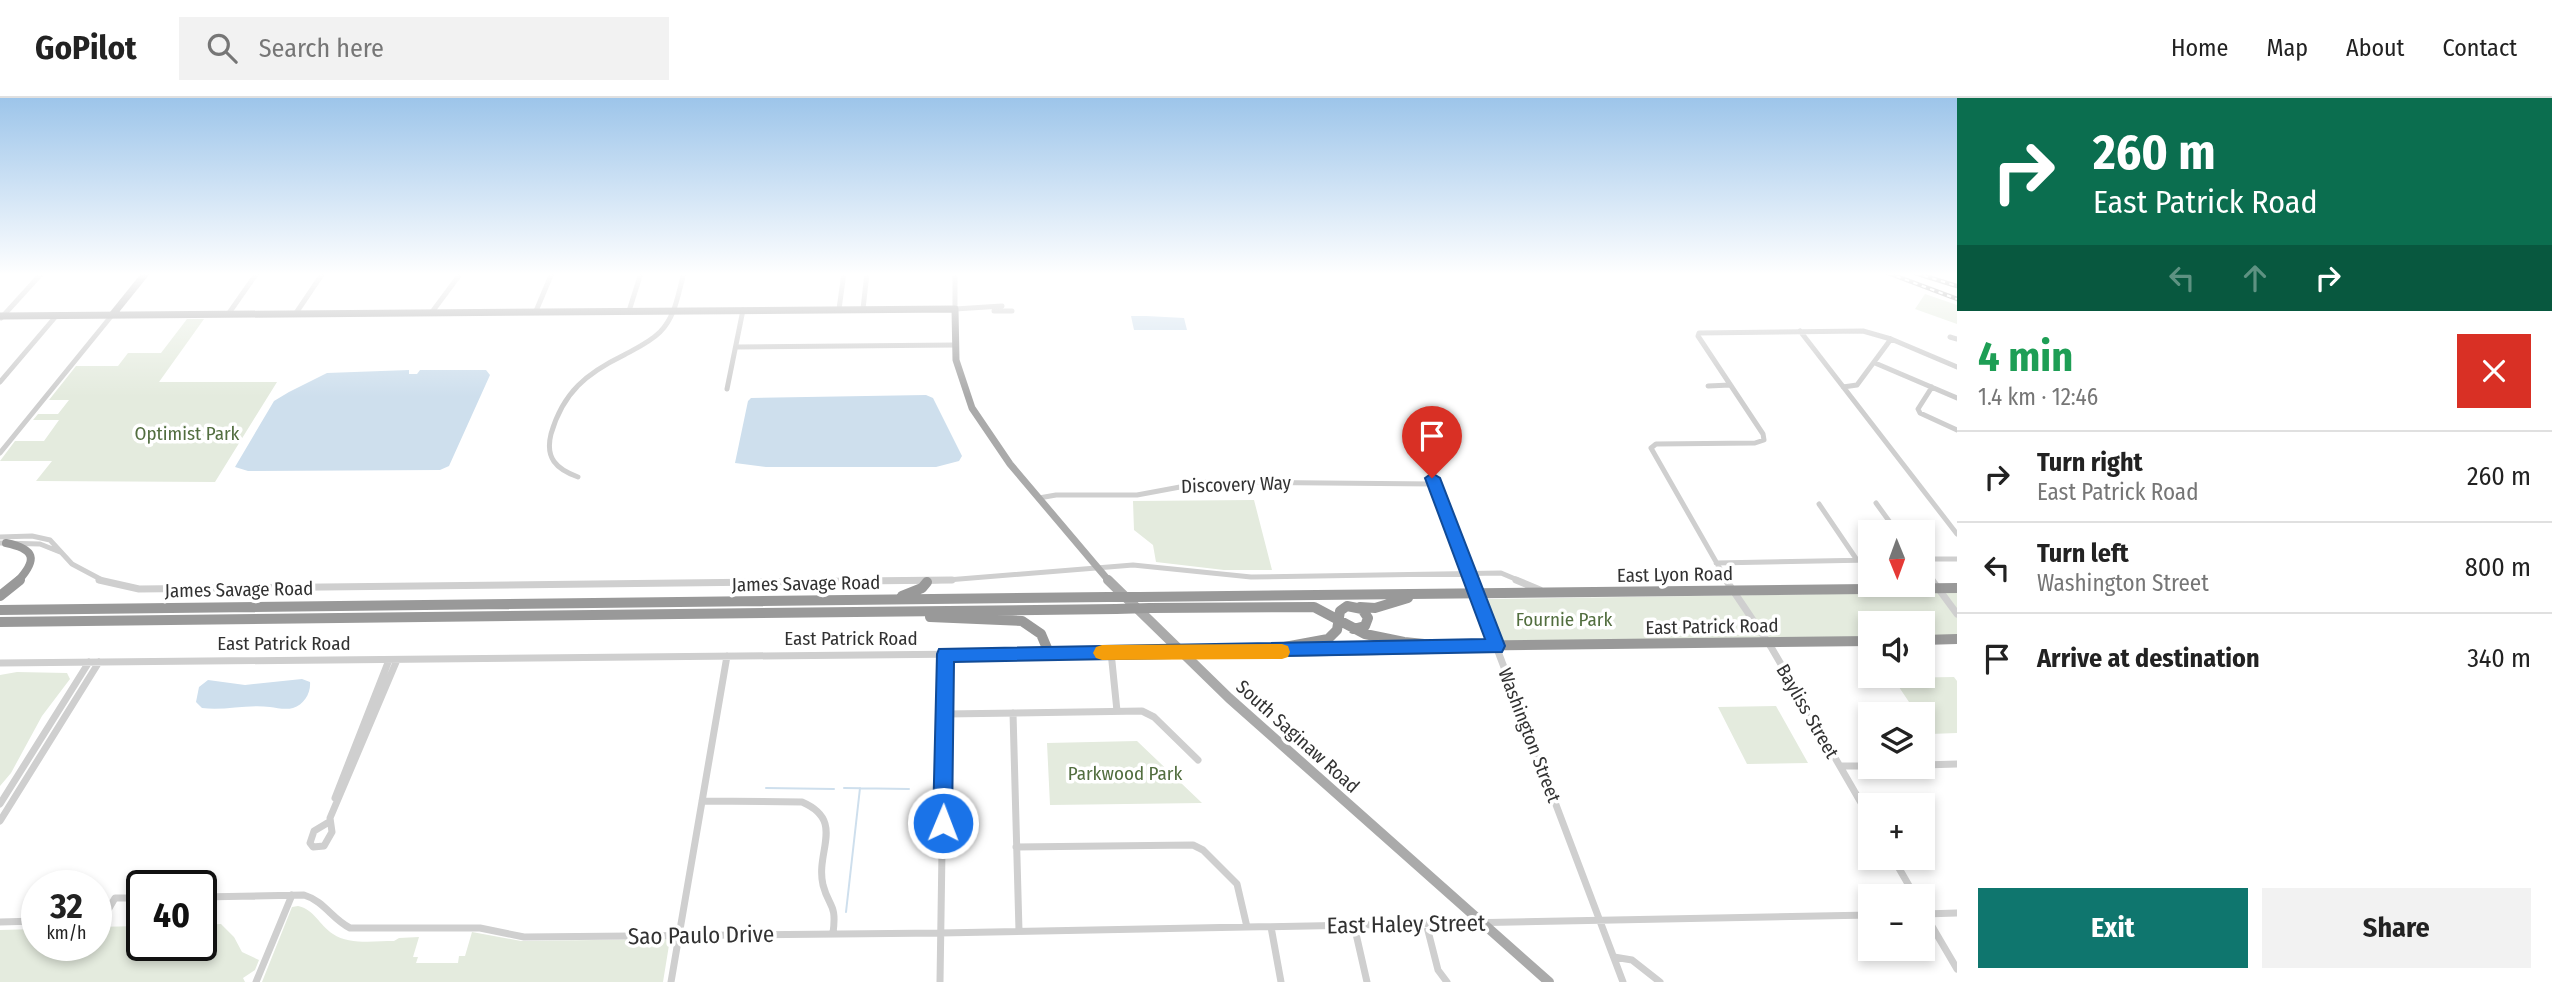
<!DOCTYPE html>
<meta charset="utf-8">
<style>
body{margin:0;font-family:"Fira Sans Condensed",sans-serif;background:#f2f2f2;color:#222;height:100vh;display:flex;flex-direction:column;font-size:26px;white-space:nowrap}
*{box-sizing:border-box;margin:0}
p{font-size:23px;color:#767676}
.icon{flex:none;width:38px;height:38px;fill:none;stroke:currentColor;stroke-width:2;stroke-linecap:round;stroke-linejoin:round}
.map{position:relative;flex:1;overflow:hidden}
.drawer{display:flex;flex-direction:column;background:#fff;width:595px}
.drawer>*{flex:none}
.top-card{background:#0b6e4f;color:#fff;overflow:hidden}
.needle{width:46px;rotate:179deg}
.fabs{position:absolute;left:1858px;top:422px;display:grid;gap:14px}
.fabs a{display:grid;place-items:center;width:77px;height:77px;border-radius:0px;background:#fff;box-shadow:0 4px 10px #0003;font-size:35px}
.speed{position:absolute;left:21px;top:772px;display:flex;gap:14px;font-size:35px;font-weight:700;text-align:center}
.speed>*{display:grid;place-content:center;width:91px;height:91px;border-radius:50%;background:#fff;box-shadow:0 4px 10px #0003;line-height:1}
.speed small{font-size:18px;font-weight:400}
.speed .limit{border:4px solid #111;border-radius:10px;background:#fff;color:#111}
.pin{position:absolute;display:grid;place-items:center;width:60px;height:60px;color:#fff;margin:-72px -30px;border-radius:50% 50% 50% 0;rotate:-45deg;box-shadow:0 0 7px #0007}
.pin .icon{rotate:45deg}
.me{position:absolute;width:77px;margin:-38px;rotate:1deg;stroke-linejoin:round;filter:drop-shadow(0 0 5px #0008)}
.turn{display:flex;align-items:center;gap:24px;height:147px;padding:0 21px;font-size:32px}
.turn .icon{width:91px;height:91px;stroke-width:2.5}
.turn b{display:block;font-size:49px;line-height:60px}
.lanes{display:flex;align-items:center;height:66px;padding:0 21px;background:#0003;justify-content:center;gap:35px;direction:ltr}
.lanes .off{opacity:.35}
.round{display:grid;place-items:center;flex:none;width:74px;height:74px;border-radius:0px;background:#f2f2f2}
.headline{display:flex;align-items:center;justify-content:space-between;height:119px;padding:0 21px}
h1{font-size:42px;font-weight:700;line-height:52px;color:#1e9e55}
.button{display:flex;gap:14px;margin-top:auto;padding:14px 21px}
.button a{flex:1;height:80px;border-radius:0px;background:#0f766e;color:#fff;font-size:28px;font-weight:700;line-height:80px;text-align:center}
.button a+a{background:#f2f2f2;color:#222}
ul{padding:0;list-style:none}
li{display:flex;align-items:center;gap:21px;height:91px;padding:0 21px;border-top:2px solid #e0e0e0}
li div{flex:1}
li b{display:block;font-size:26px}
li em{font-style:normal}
header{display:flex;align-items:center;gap:42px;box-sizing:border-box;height:98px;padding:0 35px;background:#fff;border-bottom:2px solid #e0e0e0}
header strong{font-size:33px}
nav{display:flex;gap:38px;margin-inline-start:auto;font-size:24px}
.search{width:490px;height:63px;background:#f2f2f2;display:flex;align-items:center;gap:18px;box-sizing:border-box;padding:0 24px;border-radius:0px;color:#767676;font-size:26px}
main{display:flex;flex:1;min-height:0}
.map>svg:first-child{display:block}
.green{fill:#e4ebde}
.water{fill:#cedfed}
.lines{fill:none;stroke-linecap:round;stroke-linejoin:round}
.stream{stroke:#cedfed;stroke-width:2}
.minor-far1{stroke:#cfcfcf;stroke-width:5}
.minor{stroke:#cfcfcf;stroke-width:7}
.major-far1{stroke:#aaa;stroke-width:7}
.major{stroke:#aaa;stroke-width:10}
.highway-far1{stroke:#999;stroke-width:8}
.highway{stroke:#999;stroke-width:10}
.rail-casing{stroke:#878787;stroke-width:4.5}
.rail{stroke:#fff;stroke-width:2;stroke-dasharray:4.5;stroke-linecap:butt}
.highway-bridge{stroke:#999;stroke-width:10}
.route{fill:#1a73e8;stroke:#114b97;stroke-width:2}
.slow{fill:#f59e0b}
.labels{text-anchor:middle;stroke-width:7;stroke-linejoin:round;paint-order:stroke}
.park-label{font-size:19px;fill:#526e3f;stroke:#fff}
.street-label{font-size:19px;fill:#323232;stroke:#fff}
.near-street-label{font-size:23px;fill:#323232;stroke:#fff}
</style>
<header>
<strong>GoPilot</strong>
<div class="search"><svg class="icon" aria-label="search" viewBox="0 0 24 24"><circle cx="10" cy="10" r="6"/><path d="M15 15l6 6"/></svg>Search here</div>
<nav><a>Home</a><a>Map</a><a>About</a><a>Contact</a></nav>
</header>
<main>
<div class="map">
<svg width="1957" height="884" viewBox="0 0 1957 884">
<rect width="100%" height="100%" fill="#fff"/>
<path class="green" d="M1925 196 1957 207V226L1915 211Z
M187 221H204L159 284H277L215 384 36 383 52 363H0L15 343H44L59 322H33L38 316H58L69 302H49L76 268H118L128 255H161Z
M1254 402 1272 472H1224L1156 464 1153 447 1134 432 1133 403Z
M1957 494V537L1923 538V525H1871V539L1501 543 1485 501Z
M17 574 67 575 70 581 42 618 11 675 0 688V577Z
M1954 579 1957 583V635L1930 636 1923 625V616H1917L1893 580Z
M1776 608 1808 665 1747 666 1718 609Z
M1137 643 1202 705 1050 707 1047 645Z
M298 808C314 811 319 827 333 836 349 847 375 843 394 843L399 840 419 839 413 859H418L416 865H458L459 858H465L472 834 521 843 670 841 663 884H262L292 809Z
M221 826 234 839 242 854 259 862 255 872 243 880 245 884H0V832L37 831V847H96V829L142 828V847H201V827Z"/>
<path class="water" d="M1146 218 1184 220 1187 232H1134L1131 218Z
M409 272V276H417L420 272H486L490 277 449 368 440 372 248 373 235 369 274 303 289 294 327 275Z
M926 297 933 300 962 358 959 363 936 369H766L735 365 748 303 751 300Z
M302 581 310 584C311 595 304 607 293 610 286 612 277 610 270 609 247 606 224 613 202 610L196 604 199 589 208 582 245 587Z"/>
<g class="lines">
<path class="stream" d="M766 690 834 691
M844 690 909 691
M846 814 860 690"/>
<path class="minor-far1" d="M955 175V211L1002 208
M839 211 844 175
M863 211 867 175
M536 213 552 175
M629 213 641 175
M994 213H1012
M432 214 461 175
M229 215 257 175
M296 215 323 175
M1 220 42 175
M1800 233 1957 436
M1950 239 1957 241
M736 249 955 247
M1875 265 1957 300
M0 284 57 217
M1708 288 1730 287
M1843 289 1857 287 1891 241
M1932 289 1918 311 1920 315 1957 332
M727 291 743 212
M1421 350 1471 483
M0 355 113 216
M578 379C556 371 545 360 551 336 563 294 587 275 624 257 637 250 650 244 660 234 676 218 678 195 684 175
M1039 400 1056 397H1137L1207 384 1434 386
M1876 405 1897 434
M1819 406 1857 462
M0 439 32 438 50 442 72 466 104 483
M0 445 40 446 60 454
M1923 461H1957
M1716 465 1871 462
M1923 470 1933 483
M895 483H935L1133 467 1251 479 1501 475 1520 483
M1727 483 1651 350 1656 346 1755 345 1764 342 1763 336 1698 238 1699 235 1863 233 1891 241 1957 269"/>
<path class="minor" d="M99 482 139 491 952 482
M1471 482 1623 884
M1516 482 1540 492
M1726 482 1771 549 1871 722
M1932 482 1957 516
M1111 554 1117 613
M0 565 1178 554
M1013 615 1019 833
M945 616 1142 613 1154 619 1198 662
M1923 667 1957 666
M1840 668H1871
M335 700 389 562
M702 703 802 704C846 723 815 753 823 787 829 810 837 805 833 835
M0 706 89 564
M0 723 99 564
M329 724 314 733 310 745 313 749 324 748 332 734 330 720 397 562
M1016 749 1193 747 1203 752 1237 786 1247 829
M1893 760 1915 798
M201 799 304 797C324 803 332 821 350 830H480L524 839 941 835 1871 817
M1923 813 1957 871
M1924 816 1957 815
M96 820 108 812 115 800H142
M0 824 37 823
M1426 825 1438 872 1447 884
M1354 827 1367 884
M1271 829 1281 884
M1614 859 1632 862 1660 884
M256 884 292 797
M671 884 727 558
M940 884 945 557"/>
<path class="major-far1" d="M113 216 146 175
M0 218 955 211 956 262 972 310 1010 366 1109 483"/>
<path class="major" d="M1108 482 1229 600 1549 884
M1178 554 1266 553
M1279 554 1431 551"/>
<path class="highway-far1" d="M6 445C35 451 38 461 18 483"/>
<path class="highway" d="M0 498 20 482
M902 498 922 490 927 484
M1140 499 1957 490
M1360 509 1375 510 1408 500
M1150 510 1314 509 1365 536 1404 544 1444 548 1871 543
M0 512 1108 499
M930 519 1022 523 1041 536 1049 555
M0 524 1116 511
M1923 542 1957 541
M1262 553 1328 541 1337 532 1340 513 1347 508 1362 511 1368 520 1365 528 1353 531"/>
<defs>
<path id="rail" d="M1888 175 1957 201
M1915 175 1957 188"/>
</defs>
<use href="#rail" class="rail-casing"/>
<use href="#rail" class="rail"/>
<path class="highway-bridge" d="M1108 499H1140
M1116 511 1150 510"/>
</g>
<linearGradient id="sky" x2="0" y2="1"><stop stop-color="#9dc5ea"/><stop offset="0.59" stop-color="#fff"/><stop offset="1" stop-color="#fff" stop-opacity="0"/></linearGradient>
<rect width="1957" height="299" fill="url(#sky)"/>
<path class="route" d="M1432 375 1440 380 1505 548 1502 554 954 564 952 725 949 732 943 734 936 732 933 725 937 556 939 551 1485 541 1425 380Z"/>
<path class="slow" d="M1282 546 1288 548 1290 554 1288 559 1282 561 1102 562 1096 560 1093 555 1096 549 1102 547Z"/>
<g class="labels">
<g class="park-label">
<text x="187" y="342">Optimist Park</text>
<text x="1564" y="528">Fournie Park</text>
<text x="1125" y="682">Parkwood Park</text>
</g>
<g class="street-label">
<text transform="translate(1236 386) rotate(-2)" y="7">Discovery Way</text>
<text transform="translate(1675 476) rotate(-1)" y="7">East Lyon Road</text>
<text transform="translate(806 485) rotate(-1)" y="7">James Savage Road</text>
<text transform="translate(239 491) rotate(-1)" y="7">James Savage Road</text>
<text transform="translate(1712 528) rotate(-1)" y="7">East Patrick Road</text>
<text x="851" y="547">East Patrick Road</text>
<text x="284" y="552">East Patrick Road</text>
<text transform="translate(1808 613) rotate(60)" y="7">Bayliss Street</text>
<text transform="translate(1530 637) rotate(69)" y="7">Washington Street</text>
<text transform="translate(1298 638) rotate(42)" y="7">South Saginaw Road</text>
</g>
<g class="near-street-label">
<text transform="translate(1406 826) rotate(-1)" y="8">East Haley Street</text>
<text transform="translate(701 837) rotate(-1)" y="8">Sao Paulo Drive</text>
</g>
</g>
</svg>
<div class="fabs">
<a><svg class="needle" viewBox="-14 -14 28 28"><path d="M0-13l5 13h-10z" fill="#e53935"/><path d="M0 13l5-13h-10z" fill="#767676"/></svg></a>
<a><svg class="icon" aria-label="sound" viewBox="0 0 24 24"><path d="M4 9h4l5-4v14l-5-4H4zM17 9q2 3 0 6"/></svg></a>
<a><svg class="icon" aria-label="layers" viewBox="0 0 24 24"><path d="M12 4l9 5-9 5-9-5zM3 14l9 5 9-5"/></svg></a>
<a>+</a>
<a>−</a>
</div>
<div class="speed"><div>32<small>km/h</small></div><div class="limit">40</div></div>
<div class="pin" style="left:1432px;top:380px;background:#d93025"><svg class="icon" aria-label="arrive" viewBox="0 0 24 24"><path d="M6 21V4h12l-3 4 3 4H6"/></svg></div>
<svg class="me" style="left:943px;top:725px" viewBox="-20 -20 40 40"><circle r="17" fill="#1a73e8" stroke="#fff" stroke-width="3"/><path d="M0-11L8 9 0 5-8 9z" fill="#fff"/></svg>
</div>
<section class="drawer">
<div class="top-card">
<div class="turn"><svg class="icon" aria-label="right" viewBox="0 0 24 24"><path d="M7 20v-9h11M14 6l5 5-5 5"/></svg><div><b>260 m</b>East Patrick Road</div></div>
<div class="lanes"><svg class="icon off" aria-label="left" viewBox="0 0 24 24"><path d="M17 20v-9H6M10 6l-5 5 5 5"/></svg><svg class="icon off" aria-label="ahead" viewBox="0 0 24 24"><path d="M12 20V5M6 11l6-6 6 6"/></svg><svg class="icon" aria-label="right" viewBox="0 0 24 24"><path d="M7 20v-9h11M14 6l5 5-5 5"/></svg></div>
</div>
<div class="headline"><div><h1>4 min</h1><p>1.4 km · 12:46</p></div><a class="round" style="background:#d93025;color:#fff"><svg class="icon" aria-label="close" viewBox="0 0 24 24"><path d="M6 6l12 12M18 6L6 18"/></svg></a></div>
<ul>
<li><svg class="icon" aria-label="right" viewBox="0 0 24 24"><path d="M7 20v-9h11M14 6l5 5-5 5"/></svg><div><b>Turn right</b><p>East Patrick Road</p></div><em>260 m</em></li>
<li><svg class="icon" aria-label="left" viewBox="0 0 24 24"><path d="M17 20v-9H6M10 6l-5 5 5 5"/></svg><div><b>Turn left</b><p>Washington Street</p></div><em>800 m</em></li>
<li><svg class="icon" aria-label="arrive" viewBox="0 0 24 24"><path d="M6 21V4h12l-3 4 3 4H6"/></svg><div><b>Arrive at destination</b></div><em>340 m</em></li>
</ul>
<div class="button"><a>Exit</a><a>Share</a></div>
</section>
</main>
